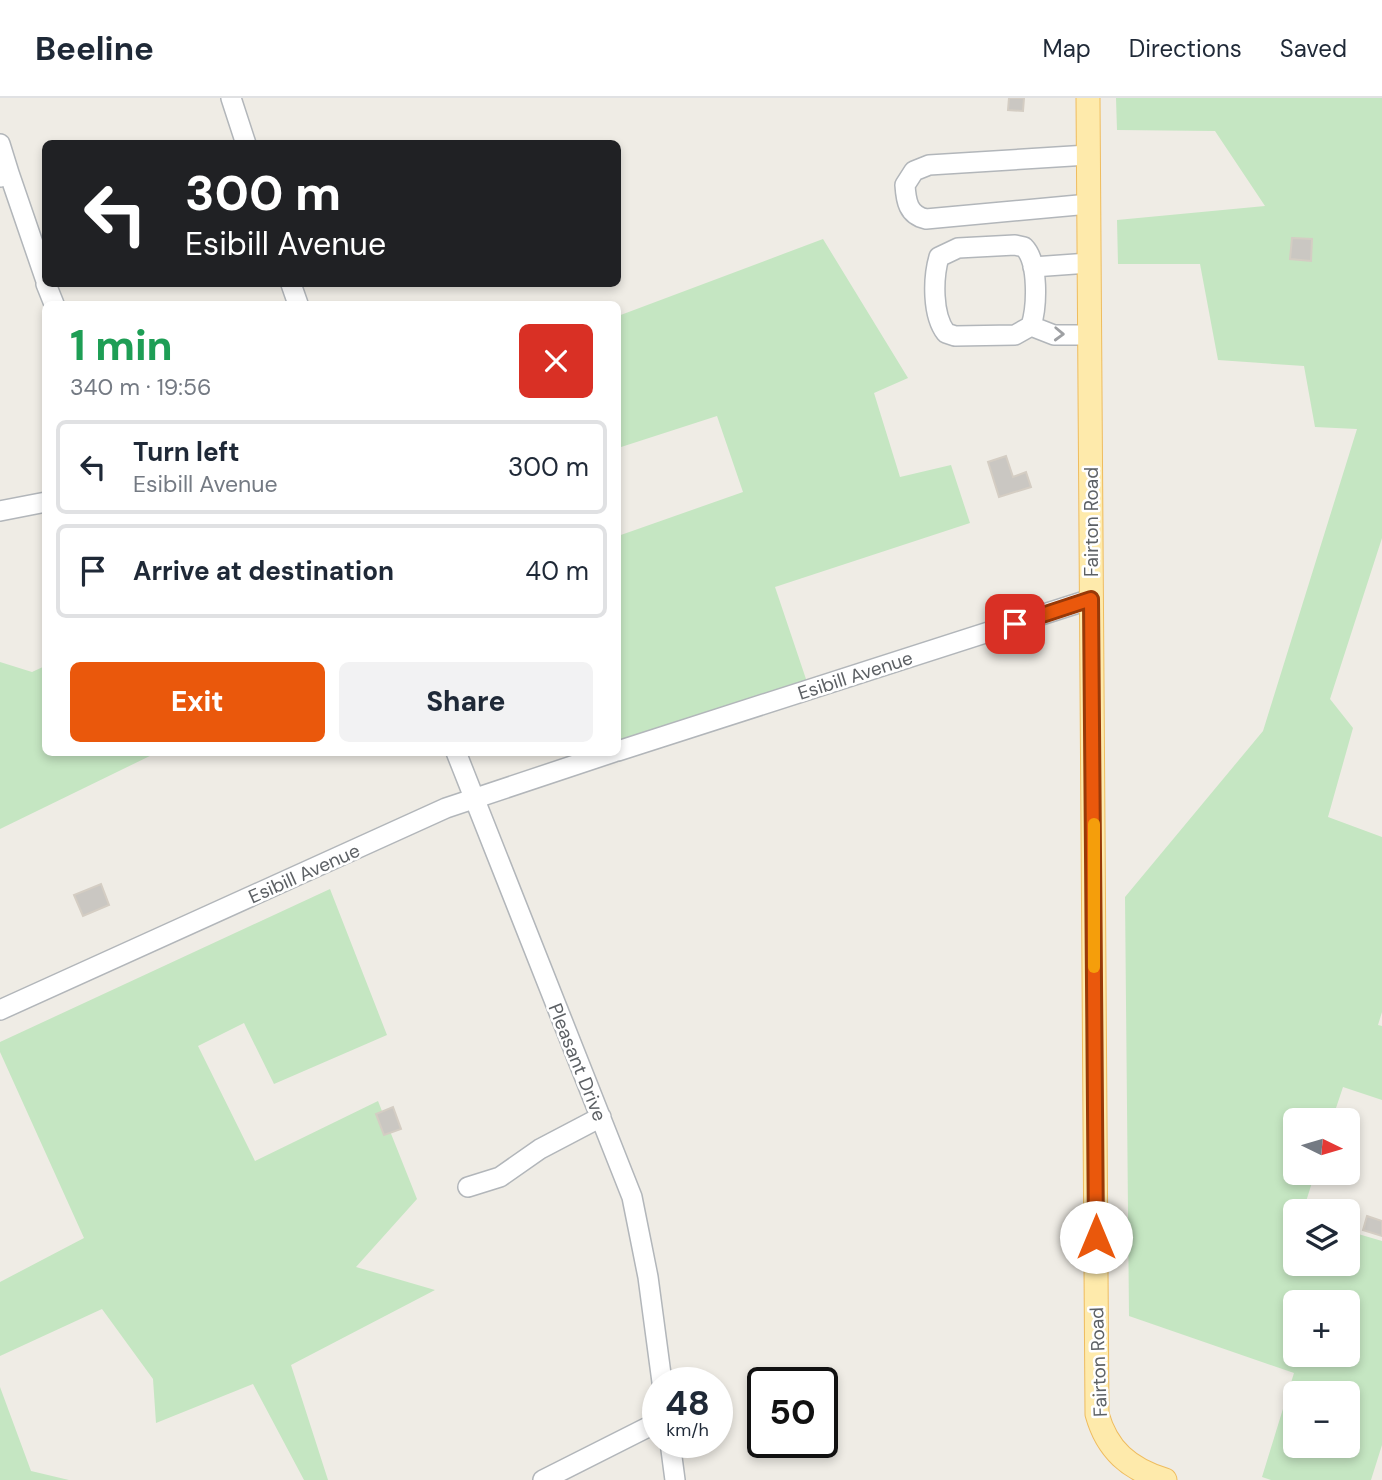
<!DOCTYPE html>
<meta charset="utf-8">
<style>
body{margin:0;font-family:"DM Sans",sans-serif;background:#f2f2f3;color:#1f2937;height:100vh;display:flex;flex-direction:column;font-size:26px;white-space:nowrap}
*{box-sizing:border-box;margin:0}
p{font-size:23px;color:#747a83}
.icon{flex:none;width:38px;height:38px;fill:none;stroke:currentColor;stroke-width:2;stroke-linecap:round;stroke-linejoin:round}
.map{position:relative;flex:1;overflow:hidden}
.details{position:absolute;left:42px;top:203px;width:579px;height:455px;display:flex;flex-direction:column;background:#fff;border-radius:10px;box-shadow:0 4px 10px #0003}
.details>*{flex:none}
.banner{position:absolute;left:42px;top:42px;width:579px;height:147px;border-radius:10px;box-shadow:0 4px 10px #0003;background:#202124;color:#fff;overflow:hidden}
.needle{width:46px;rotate:95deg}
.tools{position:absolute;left:1283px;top:1010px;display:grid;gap:14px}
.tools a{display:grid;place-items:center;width:77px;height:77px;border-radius:10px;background:#fff;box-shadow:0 4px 10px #0003;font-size:35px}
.speed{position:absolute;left:642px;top:1269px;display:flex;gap:14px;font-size:35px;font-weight:700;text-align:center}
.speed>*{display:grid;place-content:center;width:91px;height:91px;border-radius:50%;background:#fff;box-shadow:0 4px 10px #0003;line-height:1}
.speed small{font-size:18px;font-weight:400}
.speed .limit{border:4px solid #111;border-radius:10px;background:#fff;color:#111}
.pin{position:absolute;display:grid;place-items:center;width:60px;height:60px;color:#fff;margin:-30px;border-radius:14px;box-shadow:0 4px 10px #0006}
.me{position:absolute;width:77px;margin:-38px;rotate:0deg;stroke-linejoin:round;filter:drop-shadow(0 0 5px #0008)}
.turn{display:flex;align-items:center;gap:24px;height:147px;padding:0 28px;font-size:32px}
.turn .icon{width:91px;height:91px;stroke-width:2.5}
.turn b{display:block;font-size:49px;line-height:60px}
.round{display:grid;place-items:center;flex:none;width:74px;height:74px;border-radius:10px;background:#f2f2f3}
.headline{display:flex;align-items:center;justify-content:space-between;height:119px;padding:0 28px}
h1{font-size:42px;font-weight:800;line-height:52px;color:#1e9e55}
.action{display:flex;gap:14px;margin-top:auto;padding:14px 28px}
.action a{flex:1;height:80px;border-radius:10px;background:#ea580c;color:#fff;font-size:28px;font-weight:800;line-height:80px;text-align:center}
.action a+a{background:#f2f2f3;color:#1f2937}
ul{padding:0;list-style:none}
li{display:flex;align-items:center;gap:21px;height:94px;margin:0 14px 10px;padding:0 14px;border:4px solid #e0e1e3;border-radius:10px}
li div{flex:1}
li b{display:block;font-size:26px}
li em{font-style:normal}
header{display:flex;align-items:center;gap:42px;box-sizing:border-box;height:98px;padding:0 35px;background:#fff;border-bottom:2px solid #e0e1e3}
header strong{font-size:33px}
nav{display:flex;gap:38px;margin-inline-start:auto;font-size:24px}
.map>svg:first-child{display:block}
.green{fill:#c5e6c2;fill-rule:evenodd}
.building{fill:#cac7c2;stroke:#d4cdc3;stroke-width:2}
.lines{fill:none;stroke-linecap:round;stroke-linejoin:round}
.minor-casing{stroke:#b2b6ba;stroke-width:22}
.major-casing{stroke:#efbc5e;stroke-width:25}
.minor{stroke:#fff;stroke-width:19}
.major{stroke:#feeaab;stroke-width:23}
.oneway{stroke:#9ea0a3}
.route-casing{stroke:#983908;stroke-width:18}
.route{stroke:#ea580c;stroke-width:12}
.slow{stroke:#f59e0b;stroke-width:12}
.labels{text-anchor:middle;stroke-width:5;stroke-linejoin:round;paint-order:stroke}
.street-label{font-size:19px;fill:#5d6165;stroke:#fff}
</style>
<header>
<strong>Beeline</strong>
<nav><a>Map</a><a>Directions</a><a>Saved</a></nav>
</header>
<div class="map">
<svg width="1382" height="1382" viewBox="0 0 1382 1382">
<rect width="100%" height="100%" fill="#efece5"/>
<path class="green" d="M1116 0H1382V440L1330 601 1353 630 1328 719 1382 739V914L1378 927 1382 928V1002L1343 989 1332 1022H1295V1074L1315 1075 1303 1113H1295V1166H1348V1133L1382 1143V1347L1371 1382H1271L1262 1379 1294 1275 1129 1218 1125 799 1263 633 1357 331 1315 329 1304 268 1218 262 1200 166H1118L1117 122 1265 108 1215 33 1117 32ZM1295 1204H1348V1256H1295ZM1295 1295H1348V1348H1295Z
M823 141 908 280 874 295 900 379 951 367 970 425 775 489 809 590 618 654V438L743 394 717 318 618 350V218Z
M0 564 32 574 45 568 46 654 156 655 0 731Z
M330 791 387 937 274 986 244 925 198 948 255 1063 378 1003 417 1101 356 1169 435 1192 291 1267 328 1382H304L253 1286 156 1325 153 1281 102 1211 0 1258V1184L84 1140 0 954V944Z
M0 1289 31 1373 69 1382H0Z"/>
<path class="building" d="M1009 0H1024L1023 13 1008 12Z
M1292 140 1312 141 1311 163 1290 161Z
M1006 358 1013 379 1026 374 1031 389 999 399 988 364Z
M101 786 109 807 83 818 74 797Z
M393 1009 401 1031 384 1037 376 1016Z
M1367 1118 1382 1123V1138L1363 1132Z"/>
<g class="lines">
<defs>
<path id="minor" d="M231 0 246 46
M0 46 9 75 0 79
M1088 57 929 67 914 73 905 87C906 103 908 117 926 121L1089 106
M9 75 46 183
M1015 147 1024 149C1039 164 1037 209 1031 228L1015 237 955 238 946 235C932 217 933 180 939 159L958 150Z
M1033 169 1089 165
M46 186 54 206
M291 186 298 206
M1031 228 1054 237H1090
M0 413 46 404
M618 653 1091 501
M456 654 632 1099 648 1179 662 1284
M0 912 446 710 614 654
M468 1089 500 1079 540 1051 601 1019
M670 1344 675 1382
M543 1382 658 1324"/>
<path id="major" d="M1088 0 1097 1316C1107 1352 1129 1371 1165 1382"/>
</defs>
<use href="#minor" class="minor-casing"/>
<use href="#major" class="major-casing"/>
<use href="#minor" class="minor"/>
<use href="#major" class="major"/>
</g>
<defs><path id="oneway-chevron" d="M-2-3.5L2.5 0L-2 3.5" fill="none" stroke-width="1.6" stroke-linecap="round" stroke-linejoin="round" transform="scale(1.75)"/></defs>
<use class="oneway" href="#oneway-chevron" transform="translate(1059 236) rotate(2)"/>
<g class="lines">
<defs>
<path id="route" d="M1015 526 1091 501 1096 1139"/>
</defs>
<use href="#route" class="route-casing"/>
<use href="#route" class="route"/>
<path class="slow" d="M1094 726V869"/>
</g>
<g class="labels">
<g class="street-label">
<text transform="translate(1091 424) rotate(-90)" y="7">Fairton Road</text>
<text transform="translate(855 577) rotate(-18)" y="7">Esibill Avenue</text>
<text transform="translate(304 775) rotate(-24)" y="7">Esibill Avenue</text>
<text transform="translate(578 964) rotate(68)" y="7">Pleasant Drive</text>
<text transform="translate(1098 1264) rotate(-92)" y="7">Fairton Road</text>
</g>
</g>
</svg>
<div class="tools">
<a><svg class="needle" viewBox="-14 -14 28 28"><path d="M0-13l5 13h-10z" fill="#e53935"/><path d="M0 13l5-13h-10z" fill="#747a83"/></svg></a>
<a><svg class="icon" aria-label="layers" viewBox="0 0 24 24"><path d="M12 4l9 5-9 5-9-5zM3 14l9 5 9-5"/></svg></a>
<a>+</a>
<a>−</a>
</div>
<div class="speed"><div>48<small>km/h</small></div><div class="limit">50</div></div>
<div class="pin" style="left:1015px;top:526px;background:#d93025"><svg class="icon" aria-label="arrive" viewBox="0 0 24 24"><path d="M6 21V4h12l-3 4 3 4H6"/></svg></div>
<svg class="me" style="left:1096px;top:1139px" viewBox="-20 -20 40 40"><circle r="19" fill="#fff"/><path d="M0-13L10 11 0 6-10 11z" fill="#ea580c"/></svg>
<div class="banner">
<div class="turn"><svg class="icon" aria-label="left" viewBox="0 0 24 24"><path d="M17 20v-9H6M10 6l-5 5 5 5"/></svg><div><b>300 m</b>Esibill Avenue</div></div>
</div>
<section class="details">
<div class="headline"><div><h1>1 min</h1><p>340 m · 19:56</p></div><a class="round" style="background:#d93025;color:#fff"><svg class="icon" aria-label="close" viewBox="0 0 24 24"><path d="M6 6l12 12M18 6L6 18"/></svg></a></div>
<ul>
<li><svg class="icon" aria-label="left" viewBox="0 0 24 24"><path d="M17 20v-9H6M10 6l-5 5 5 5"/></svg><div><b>Turn left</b><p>Esibill Avenue</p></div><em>300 m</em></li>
<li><svg class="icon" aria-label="arrive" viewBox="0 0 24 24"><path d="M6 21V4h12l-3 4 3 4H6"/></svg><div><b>Arrive at destination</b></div><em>40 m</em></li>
</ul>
<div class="action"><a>Exit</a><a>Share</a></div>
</section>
</div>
